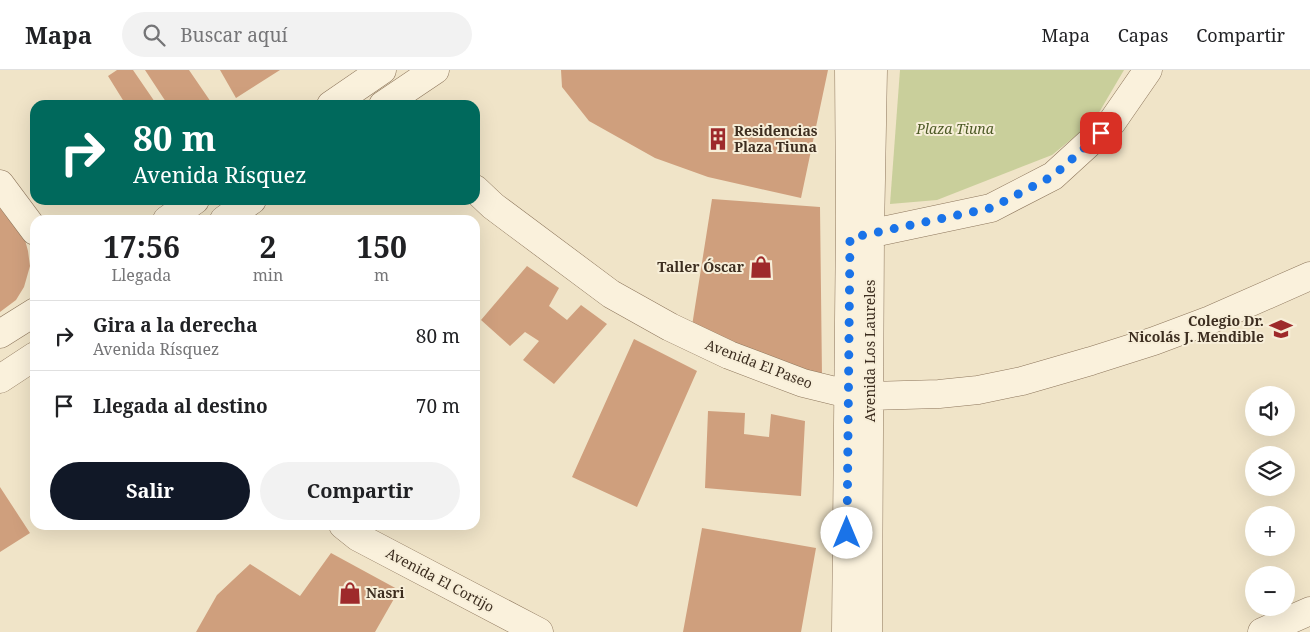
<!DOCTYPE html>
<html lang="es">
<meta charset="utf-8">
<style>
body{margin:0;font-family:"Noto Serif",serif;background:#f2f2f2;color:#202124;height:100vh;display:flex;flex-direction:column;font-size:19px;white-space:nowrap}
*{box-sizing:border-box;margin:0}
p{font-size:16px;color:#757577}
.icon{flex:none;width:28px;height:28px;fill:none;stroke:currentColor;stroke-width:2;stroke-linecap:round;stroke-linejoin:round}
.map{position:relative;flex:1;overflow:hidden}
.details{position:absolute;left:30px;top:145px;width:450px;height:315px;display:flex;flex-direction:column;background:#fff;border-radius:15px;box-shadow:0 5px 20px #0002}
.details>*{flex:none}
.hud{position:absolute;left:30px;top:30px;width:450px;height:105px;border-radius:15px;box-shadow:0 5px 20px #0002;background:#00695c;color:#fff;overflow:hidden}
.tools{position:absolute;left:1245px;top:316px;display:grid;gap:10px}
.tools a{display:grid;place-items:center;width:50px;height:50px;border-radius:50%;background:#fff;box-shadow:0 5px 20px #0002;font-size:25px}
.pin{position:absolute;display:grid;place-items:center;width:42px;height:42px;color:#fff;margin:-21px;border-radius:10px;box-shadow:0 2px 8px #0006}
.me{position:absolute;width:55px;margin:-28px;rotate:0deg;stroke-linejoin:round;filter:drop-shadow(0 0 4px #0008)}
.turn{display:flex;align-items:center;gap:18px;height:105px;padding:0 20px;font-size:22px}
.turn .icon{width:65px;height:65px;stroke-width:2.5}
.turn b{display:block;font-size:35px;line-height:42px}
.eta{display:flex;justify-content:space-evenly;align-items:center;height:85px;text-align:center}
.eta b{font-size:30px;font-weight:700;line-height:35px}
.action{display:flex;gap:10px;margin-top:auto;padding:10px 20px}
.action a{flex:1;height:58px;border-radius:30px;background:#111827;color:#fff;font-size:20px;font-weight:700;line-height:58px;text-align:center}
.action a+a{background:#f2f2f2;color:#202124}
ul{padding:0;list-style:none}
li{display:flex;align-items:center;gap:15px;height:70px;padding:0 20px;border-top:1px solid #e0e0e0}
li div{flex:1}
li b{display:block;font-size:19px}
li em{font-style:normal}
header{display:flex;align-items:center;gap:30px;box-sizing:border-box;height:70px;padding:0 25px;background:#fff;border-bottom:1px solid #e0e0e0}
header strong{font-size:24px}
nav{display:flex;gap:28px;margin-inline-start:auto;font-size:18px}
.search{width:350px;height:45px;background:#f2f2f2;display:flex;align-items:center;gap:12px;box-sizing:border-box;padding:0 18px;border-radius:28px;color:#757577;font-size:19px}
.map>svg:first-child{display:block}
.green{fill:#c9cf9b}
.building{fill:#cf9f7d}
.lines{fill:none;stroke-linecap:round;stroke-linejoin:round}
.minor-casing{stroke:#8d765c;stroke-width:29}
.minor{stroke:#faf1dc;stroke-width:28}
.route{stroke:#1a73e8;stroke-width:9;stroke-dasharray:0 16.2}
.labels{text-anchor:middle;stroke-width:4;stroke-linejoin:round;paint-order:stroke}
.park-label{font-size:14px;font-style:italic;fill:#4d5a26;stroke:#f7eed8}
.poi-label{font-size:14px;font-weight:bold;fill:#3d2e20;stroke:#f7eed8;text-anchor:start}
.street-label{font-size:14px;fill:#3d2e20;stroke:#f7eed8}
</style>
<header>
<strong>Mapa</strong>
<div class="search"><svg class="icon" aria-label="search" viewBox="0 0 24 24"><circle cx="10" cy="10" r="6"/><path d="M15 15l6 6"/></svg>Buscar aquí</div>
<nav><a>Mapa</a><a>Capas</a><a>Compartir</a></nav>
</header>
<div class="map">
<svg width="1310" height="562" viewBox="0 0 1310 562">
<rect width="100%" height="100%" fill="#f0e4c8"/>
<path class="green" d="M900 0H1124L1094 51 1052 85 937 130 890 134Z"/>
<path class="building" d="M117 0H133L157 35H126L108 6Z
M145 0H189L213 35H168Z
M220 0H280L236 28Z
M561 0H828L801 128 708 107 655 88 589 51 562 17Z
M712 129 820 137 822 306 692 256Z
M2 137 25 170 28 181 30 196 24 217 16 230 0 242V138Z
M527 196 559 218 549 236 567 250 581 235 607 254 554 314 523 290 539 271 525 262 510 276 481 250Z
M634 269 697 301 637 437 572 407Z
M708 341 745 343 744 364 769 367 771 344 805 351 801 426 705 418Z
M0 417 30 463 0 482Z
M702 458 816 478 801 562H683Z
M331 483 399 520 375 562H196L217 525 250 494 300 526Z"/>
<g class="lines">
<defs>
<path id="minor" d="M331 35 382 0
M383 35 435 0
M0 114 35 161
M475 119 493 136 611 224 670 257 729 285 803 313 848 324 870 326 939 324 978 320 1022 311 1091 291 1154 271 1210 250 1310 206
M167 150 195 130
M224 150 252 130
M854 167 991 138 1053 106 1112 52 1148 0
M0 264 35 242
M0 309 35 286
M343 455 358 467 539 562
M846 562 850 147 849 0
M868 562 870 164 873 0
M1262 562 1310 541"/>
</defs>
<use href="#minor" class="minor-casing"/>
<use href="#minor" class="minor"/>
</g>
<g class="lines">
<path class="route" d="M847 463 850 168 991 138 1053 106 1101 63"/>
</g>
<defs>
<symbol id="building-bare" viewBox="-9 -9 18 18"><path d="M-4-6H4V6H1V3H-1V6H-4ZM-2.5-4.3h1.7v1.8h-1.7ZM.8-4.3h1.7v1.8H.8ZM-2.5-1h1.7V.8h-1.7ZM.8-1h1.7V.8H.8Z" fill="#9e2a2b" stroke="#f7eed8" stroke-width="2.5" paint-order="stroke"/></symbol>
<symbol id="shop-bare" viewBox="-9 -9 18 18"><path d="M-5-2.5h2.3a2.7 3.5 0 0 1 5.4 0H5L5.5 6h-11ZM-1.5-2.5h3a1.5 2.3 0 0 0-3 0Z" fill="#9e2a2b" stroke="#f7eed8" stroke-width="2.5" paint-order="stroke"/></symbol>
<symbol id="school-bare" viewBox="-9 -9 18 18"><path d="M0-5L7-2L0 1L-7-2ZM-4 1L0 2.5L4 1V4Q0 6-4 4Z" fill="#9e2a2b" stroke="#f7eed8" stroke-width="2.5" paint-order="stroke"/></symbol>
</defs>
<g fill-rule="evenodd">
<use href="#building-bare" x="702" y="53" width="32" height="32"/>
<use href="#shop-bare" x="745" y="181" width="32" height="32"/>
<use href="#school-bare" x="1265" y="243" width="32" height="32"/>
<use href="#shop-bare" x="334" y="507" width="32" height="32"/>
</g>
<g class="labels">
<g class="park-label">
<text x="955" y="64">Plaza Tiuna</text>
</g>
<g class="poi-label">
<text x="734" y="66">Residencias<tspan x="734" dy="16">Plaza Tiuna</tspan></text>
<text x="744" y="202" text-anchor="end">Taller Óscar</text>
<text x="1264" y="256" text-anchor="end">Colegio Dr.<tspan x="1264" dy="16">Nicolás J. Mendible</tspan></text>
<text x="366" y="528">Nasri</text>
</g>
<g class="street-label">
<text transform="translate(870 281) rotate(-90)" y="5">Avenida Los Laureles</text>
<text transform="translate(759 294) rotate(21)" y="5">Avenida El Paseo</text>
<text transform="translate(440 510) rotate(28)" y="5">Avenida El Cortijo</text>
</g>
</g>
</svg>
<div class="tools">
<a><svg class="icon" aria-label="sound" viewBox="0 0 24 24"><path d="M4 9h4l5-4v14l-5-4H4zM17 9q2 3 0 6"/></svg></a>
<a><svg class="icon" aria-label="layers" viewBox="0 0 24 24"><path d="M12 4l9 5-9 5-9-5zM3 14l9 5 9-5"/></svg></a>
<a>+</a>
<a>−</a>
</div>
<div class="pin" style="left:1101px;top:63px;background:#d93025"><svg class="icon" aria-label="arrive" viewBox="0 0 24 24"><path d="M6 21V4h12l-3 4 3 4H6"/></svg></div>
<svg class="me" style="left:847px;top:463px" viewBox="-20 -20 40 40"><circle r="19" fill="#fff"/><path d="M0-13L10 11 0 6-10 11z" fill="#1a73e8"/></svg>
<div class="hud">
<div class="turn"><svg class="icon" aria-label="right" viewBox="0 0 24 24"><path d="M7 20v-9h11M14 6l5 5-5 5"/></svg><div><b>80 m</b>Avenida Rísquez</div></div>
</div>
<section class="details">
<div class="eta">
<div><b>17:56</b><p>Llegada</p></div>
<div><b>2</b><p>min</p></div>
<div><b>150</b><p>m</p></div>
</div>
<ul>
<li><svg class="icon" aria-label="right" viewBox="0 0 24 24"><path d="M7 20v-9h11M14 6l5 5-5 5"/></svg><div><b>Gira a la derecha</b><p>Avenida Rísquez</p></div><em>80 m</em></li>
<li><svg class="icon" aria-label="arrive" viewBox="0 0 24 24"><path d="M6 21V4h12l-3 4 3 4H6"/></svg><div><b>Llegada al destino</b></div><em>70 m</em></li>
</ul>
<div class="action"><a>Salir</a><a>Compartir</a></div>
</section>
</div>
